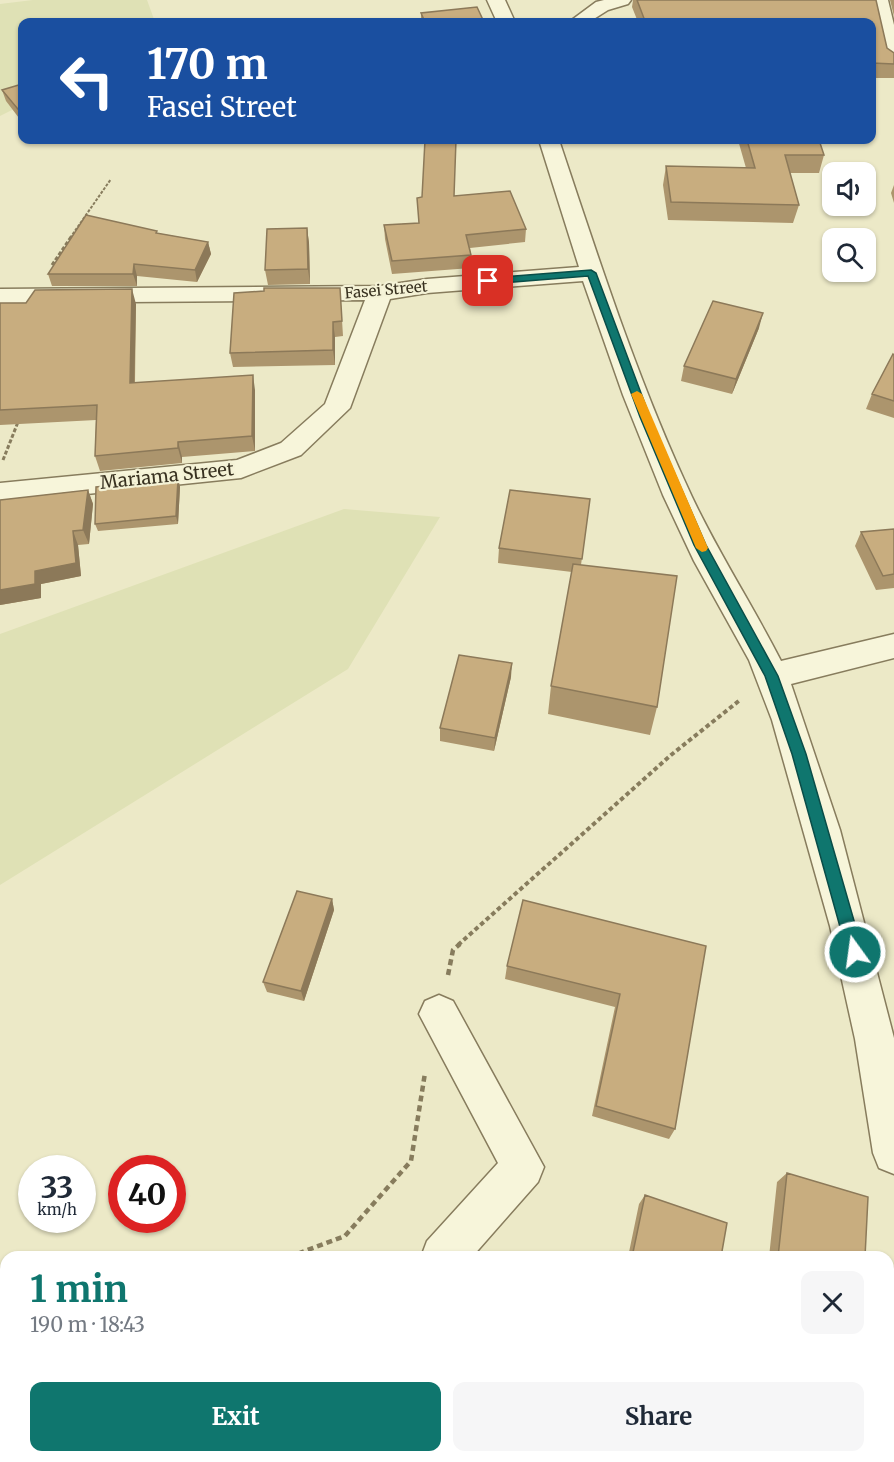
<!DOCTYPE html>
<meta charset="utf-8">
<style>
body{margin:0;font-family:Merriweather,serif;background:#f6f6f7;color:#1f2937;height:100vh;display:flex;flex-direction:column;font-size:22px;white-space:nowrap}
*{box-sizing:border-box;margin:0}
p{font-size:20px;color:#747a83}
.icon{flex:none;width:33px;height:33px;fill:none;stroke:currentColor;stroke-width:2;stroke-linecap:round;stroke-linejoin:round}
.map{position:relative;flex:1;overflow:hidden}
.panel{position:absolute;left:0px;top:1251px;width:894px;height:212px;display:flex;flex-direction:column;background:#fff;border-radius:18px 18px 0 0;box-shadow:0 2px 4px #0004}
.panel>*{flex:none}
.banner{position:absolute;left:18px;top:18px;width:858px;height:126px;border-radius:12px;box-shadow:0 2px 4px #0004;background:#1a4fa0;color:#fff;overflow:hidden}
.buttons{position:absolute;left:822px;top:162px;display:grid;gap:12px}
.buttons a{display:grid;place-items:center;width:54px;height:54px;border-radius:12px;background:#fff;box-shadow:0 2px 4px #0004;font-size:30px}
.speed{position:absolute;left:18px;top:1155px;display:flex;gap:12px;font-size:30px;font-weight:700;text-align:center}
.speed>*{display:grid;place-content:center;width:78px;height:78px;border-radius:50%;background:#fff;box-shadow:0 2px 4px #0004;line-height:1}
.speed small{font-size:15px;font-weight:400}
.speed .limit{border:9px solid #d22;background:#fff;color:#111}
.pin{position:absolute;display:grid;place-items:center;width:51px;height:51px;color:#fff;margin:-26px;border-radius:12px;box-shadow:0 3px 9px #0006}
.me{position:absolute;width:66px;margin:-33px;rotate:346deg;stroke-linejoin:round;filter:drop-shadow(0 0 4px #0008)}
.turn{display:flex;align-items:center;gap:21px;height:126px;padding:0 30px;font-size:27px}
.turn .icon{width:78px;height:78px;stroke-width:2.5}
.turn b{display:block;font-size:42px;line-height:51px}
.round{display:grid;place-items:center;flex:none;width:63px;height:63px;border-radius:12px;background:#f6f6f7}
.headline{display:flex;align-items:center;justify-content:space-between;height:102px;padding:0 30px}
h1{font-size:36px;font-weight:700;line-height:45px;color:#0f766e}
.primary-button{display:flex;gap:12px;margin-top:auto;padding:12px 30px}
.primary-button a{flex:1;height:69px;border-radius:12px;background:#0f766e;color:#fff;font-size:24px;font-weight:700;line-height:69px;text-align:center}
.primary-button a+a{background:#f6f6f7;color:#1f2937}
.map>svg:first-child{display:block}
.farmland{fill:#dfe1b5}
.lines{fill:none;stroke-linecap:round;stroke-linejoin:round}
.minor-casing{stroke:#877c5d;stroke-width:3}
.path-far3{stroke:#877c5d;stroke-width:2;stroke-dasharray:3 1.5;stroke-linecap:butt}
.path-far2{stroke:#877c5d;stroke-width:3;stroke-dasharray:4 2;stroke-linecap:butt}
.path-far1{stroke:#877c5d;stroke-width:4;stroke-dasharray:4.5 3;stroke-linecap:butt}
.path{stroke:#877c5d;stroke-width:4.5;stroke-dasharray:6 4;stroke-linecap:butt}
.minor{fill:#f7f5da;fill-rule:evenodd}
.wall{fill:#ac956d}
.shaded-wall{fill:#8c7959}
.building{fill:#c8ad7f;stroke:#8c7959;stroke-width:1.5}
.route{fill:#0f766e;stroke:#0a4d48;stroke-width:1.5}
.slow{fill:#f59e0b}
.labels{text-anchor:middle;stroke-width:4.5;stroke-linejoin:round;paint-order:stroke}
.far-street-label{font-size:15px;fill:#383120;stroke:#f4f2d6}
.street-label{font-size:18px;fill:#383120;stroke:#f4f2d6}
</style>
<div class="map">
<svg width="894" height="1462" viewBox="0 0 894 1462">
<rect width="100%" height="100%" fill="#ece9c7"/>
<path class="farmland" d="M33 0H147L155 22H22V105L0 116V4Z
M344 509 440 517 348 669 0 885V634Z"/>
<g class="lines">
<defs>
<path id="minor" d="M487 0H505L515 22H497Z
M604 0H631L628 4 608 10 589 22H569L596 2Z
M870 0H888L894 25V68L885 62Z
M539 140H559C599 260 638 382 692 497 719 554 753 606 781 661L894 634V658L791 684 840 830 894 1038V1174L879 1168 873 1153 855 1039 830 926 772 720 749 660 694 561 663 495 623 395 583 281 427 293 390 299 350 408 301 455 241 478 0 503V483L237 460 281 443 325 404 365 300 0 303V289L380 286 427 279 579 267Z
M439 995 453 1001 544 1167 538 1182 472 1257H421L427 1241 498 1163 419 1014 425 1001Z
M216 1456H268L266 1462H214Z"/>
</defs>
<use href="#minor" class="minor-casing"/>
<path class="path-far3" d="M70 238 111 179"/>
<path class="path-far2" d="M52 265 71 237
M3 460 18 422"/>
<path class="path-far1" d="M458 945 671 755 740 700"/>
<path class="path" d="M448 975 453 950 460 944
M289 1257 345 1236 411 1161 425 1073
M0 1366 6 1364"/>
<use href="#minor" class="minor"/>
</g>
<path class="wall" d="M633 0H876L887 48 894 53V78H872V22H638L632 7Z
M890 0H894V16Z
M421 13 484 22H421Z
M22 84V122L6 101 2 90Z
M738 140H819L824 155 819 173H790L799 205 793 223 668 220 663 185 666 166 746 168Z
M894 185V203L891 193Z
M454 196 526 229 525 242 470 248 471 255V268L392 274 385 239 384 225 419 223 417 198Z
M307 228 309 243 310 284 268 285 265 270Z
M157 231V233L208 242 211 254 197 282 137 276V286H52L48 274Z
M340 288 343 336 335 337V365L233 367 230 353Z
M0 303 136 304 135 382 255 390V451L182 457V463L100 471 95 456 96 420 0 425Z
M759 328 732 394 681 381 684 366Z
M894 355V418L866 409 872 394Z
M178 479 180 487 178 524 98 531 95 524Z
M88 490 93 504 89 544 78 545 81 576 41 584V598L0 605V500Z
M590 499 581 565 657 707 650 735 548 714 551 686 572 572 498 563 499 548Z
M894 529V588L876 590 855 546 861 532Z
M511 677 494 751 440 741V728Z
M332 899 334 910 304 1001 267 992 263 982Z
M706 946 675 1129 669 1139 592 1116 615 1007 505 979 507 966Z
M787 1173 865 1257H769L777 1182Z
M645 1195 721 1257H628L639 1204Z
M737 1456H853L852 1462H736Z"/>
<path class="shaded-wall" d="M307 228 309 243 310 284 308 269Z
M208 242 211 254 197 282 195 270Z
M134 264 137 276V286L133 274Z
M132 289 136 304 134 398 130 383Z
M763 313 759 328 732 394 736 379Z
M333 322 335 337V365L333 350Z
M253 375 255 390V451L252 436Z
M178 442 182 457V463L178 448Z
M178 479 180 487 178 524 176 516Z
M88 490 93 504 89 544 83 530Z
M73 531 78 545 81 576 41 584V598L0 605V590L35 571Z
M512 663 511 677 494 751 495 738Z
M332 899 334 910 304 1001 301 991Z"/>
<path class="building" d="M637 0H876L887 48 894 53V64L872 63V22H599L645 21Z
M477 7 484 22H425L421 13Z
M22 84V114L2 90Z
M425 140H456L454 196 510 191 526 229 466 235 471 255 392 261 384 225 419 223 417 198 422 197Z
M747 140H819L824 155H785L799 205 671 202 666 166 755 168Z
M86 215 157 231 156 233 208 242 195 270 134 264 133 274H48Z
M307 228 308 269 265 270 267 229Z
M264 288H340L342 321 333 322V350L230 353 234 293 264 291Z
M132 289 130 383 253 375 252 436 178 442V448L95 456 97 405 0 410V303H26L35 290Z
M713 301 763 313 736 379 684 366Z
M893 354 894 355V401L872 394Z
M178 479 176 516 95 524 96 487Z
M88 490 83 530 73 531 76 563 35 571V584L0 590V500Z
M510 490 590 499 582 559 499 548Z
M894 529V574L883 576 861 532Z
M573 564 677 576 657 707 551 686Z
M459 655 512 663 495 738 440 728Z
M297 891 332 899 301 991 263 982Z
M523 900 706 946 675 1129 596 1106 620 994 507 966Z
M787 1173 868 1197 865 1257H778Z
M645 1195 727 1223 721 1257H632Z
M746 1456H853L852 1462H746Z"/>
<path class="route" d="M591 270 596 273 650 417 706 545 778 676 806 754 863 952 860 957 855 959 849 957 847 952 792 754 765 676 694 545 640 417 588 276 488 284 483 281 488 278Z"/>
<path class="slow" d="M637 391 642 394 708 548 706 551 702 552 696 548 631 394Z"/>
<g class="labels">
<g class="far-street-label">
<text transform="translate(386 290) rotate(-5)" y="5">Fasei Street</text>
</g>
<g class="street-label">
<text transform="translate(167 476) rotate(-6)" y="6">Mariama Street</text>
</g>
</g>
</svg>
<div class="buttons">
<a><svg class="icon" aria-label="sound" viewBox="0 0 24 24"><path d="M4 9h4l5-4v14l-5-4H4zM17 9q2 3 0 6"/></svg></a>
<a><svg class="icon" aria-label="search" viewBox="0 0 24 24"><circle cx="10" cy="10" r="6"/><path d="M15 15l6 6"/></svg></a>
</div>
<div class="speed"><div>33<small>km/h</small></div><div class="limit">40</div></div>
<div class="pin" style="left:488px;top:281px;background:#d93025"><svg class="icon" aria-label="arrive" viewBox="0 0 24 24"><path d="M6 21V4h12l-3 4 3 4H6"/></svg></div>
<svg class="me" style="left:855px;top:952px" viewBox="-20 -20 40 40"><circle r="17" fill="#0f766e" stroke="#fff" stroke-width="3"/><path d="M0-11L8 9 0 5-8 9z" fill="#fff"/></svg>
<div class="banner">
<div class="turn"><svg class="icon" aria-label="left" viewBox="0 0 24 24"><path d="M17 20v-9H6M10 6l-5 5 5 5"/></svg><div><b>170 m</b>Fasei Street</div></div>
</div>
<section class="panel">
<div class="headline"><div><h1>1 min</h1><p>190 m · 18:43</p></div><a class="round"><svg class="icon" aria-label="close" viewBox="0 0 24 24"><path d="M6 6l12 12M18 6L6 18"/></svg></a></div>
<div class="primary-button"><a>Exit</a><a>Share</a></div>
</section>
</div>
